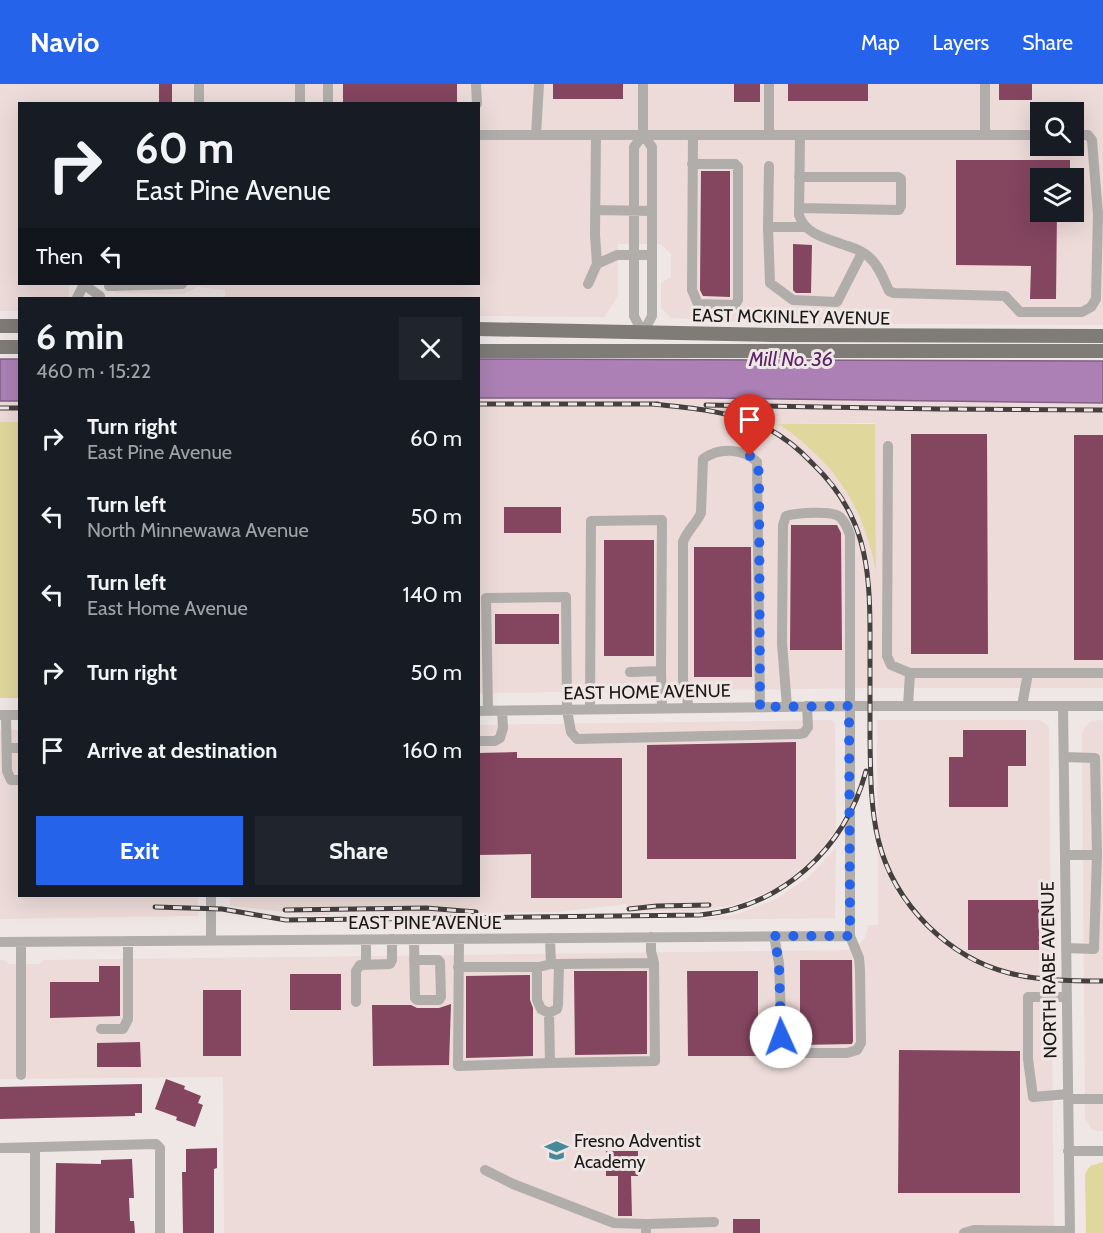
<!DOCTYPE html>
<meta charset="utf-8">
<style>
body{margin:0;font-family:Cabin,sans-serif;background:#20242c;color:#f1f3f6;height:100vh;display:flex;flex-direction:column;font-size:22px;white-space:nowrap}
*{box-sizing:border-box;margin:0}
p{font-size:20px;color:#9ea1a6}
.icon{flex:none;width:33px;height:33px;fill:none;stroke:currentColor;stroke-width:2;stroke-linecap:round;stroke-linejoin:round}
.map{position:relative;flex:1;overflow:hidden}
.side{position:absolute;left:18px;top:213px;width:462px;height:600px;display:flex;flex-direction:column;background:#171b24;border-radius:0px;box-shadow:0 6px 24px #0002}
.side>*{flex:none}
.hud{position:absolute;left:18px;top:18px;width:462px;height:183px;border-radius:0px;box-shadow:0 6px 24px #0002;background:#171b24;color:#f1f3f6;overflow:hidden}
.buttons{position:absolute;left:1030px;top:18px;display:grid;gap:12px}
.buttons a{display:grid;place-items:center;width:54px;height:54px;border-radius:0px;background:#171b24;box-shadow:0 6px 24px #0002;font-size:30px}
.pin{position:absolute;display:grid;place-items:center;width:51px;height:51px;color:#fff;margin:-62px -26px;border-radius:50% 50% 50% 0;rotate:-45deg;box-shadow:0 0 6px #0007}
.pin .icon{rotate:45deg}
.me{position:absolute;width:66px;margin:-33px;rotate:358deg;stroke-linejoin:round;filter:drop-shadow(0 0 4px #0008)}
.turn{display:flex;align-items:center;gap:21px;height:126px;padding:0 18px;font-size:27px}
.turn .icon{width:78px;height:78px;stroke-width:2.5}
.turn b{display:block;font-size:42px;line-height:51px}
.then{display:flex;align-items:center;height:57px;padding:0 18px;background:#0003;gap:12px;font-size:22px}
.round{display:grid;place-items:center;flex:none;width:63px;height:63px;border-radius:0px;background:#20242c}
.head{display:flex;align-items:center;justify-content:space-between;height:102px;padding:0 18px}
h1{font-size:36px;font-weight:800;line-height:45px}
.action{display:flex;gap:12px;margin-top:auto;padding:12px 18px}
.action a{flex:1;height:69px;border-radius:0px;background:#2563eb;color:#fff;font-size:24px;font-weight:800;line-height:69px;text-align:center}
.action a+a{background:#20242c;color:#f1f3f6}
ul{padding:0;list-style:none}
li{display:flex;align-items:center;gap:18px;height:78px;padding:0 18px}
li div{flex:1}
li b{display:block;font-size:22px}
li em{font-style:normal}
header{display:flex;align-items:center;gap:36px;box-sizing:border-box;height:84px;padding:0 30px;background:#2563eb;color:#fff}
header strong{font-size:28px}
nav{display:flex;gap:33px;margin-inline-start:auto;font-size:21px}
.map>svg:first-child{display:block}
.built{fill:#ecdbd8;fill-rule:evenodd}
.green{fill:#e0d79c}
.water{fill:#ac80b5;stroke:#806085;stroke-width:1.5}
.building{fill:#84455f}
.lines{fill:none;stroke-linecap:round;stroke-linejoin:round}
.minor{stroke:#b0adab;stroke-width:10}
.major{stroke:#7f7b77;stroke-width:14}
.rail-casing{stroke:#44403f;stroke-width:5}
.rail{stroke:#efe7e6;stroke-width:3;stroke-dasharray:9;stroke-linecap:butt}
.route{stroke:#2563eb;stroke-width:10;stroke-dasharray:0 18}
.labels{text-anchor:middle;stroke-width:6;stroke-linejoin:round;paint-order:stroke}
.street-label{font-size:18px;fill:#1a1716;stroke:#efe7e6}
.poi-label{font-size:18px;fill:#1a1716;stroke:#efe7e6;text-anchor:start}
.water-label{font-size:20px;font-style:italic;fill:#5a2466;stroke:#efe7e6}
</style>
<header>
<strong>Navio</strong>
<nav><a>Map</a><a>Layers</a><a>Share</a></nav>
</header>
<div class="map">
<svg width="1103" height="1149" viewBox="0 0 1103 1149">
<rect width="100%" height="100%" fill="#efe7e6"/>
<path class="built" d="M0 0H1103V241L892 240 868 243 756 242 752 238 671 234 661 224V199L671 193V170L661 160H618V211L615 217 604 233 479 232 478 214H225V206L198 203 183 210 116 209 106 200H478V20H20V200H69V214H20L19 227H0ZM1041 28H1074V62H1041ZM1041 94H1074V128H1041Z
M479 314H706L1103 319V604H877L479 609ZM875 339 876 482 865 443 845 403 816 368 778 340Z
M0 317H19V338H0Z
M831 636 835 640 836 746 815 773 786 798 770 807 735 821 694 827H627L626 820 558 828 396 830 329 822V831H312L230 822V812H478L479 641Z
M877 636H1037L1042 637 1049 643 1054 1149H224L223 993 0 995V876L6 877 8 880H39L43 876 847 866 855 864 865 854 868 841H878Z
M1103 636V1047H1098L1091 1045 1085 1034 1082 649 1084 644 1091 637Z
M0 646H19L20 812H198V832L0 835Z
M836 763 835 834 698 836 738 830 776 815 810 792Z"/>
<path class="green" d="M0 338H19V614H0Z
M778 340H875L876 487C863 421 834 377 778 340Z
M1103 1078V1149H1086L1085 1090 1090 1082Z"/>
<path class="water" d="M0 275H19V317H0Z
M479 275 1103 277V319L706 314H479Z"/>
<path class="building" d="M159 0H172V20H159Z
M343 0H457V20H343Z
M553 0H623V15H553Z
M734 0H760V18H734Z
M788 0H868V17H788Z
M999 0H1032V16H999Z
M956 76H1070V92L1041 94V128H1057L1056 215H1030L1031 182 956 181Z
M701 87H730V213L703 212 700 206Z
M793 160 812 161 811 209H796L793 206Z
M911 350H987L988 570H911Z
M1074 351H1103V576H1074Z
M504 423H561V449H504Z
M791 441H837L841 449 842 566H790Z
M604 456H654V572H604Z
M694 463H751L752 593H694Z
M495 530H559V560H495Z
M963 646H1026V682H1008V723H949V673H963Z
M796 658V775H647V661Z
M517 668V674H622V814H531V770L478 771V669Z
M968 816H1039V866H968Z
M800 876H852L853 957 852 960 800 961Z
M99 882H120V932L50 934V898H99Z
M574 887H647V970L575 971Z
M687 887H758V972H688Z
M290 890H341V926H290Z
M530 891V916L533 924V972L466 974V892Z
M203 906H241V972H203Z
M451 920 449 981 373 982 372 921H411L417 924H439Z
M140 958 141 983H97V959Z
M899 966 1020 967V1109H898Z
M166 995 185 1002 184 1005 201 1012 198 1019 203 1021 195 1043 176 1036 177 1033 155 1025Z
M142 1000V1029H135V1032L0 1035V1003Z
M217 1064V1084L214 1085V1149H183L182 1088H186V1065Z
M606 1067H638V1092H631L632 1132H618V1092H606Z
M132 1075 134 1114H129L130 1137H134L135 1149H55L56 1079 101 1080V1076Z
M733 1135H760V1149H733Z"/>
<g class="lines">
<path class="minor" d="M199 0V20
M300 0V20
M476 0 477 20
M643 0V51
M328 20V0
M478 51H1041
M536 51 539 0
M643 51 652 63V232L643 249 634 232V63Z
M769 51V0
M800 51 799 131C807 159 852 156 870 174 879 182 884 196 889 207L894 209 1005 212 1020 228H1082L1091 223 1096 215 1098 130 1092 56 1088 51H1074
M985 51V0
M692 80H735L738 83V216L735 221 698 220 692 206 693 51
M769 82 768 143H804
M799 124 899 126 901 122V95L898 93H799
M595 126 652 127
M768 143 770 199 793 216 837 218 862 169
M597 180 617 171H652
M83 200 100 212
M588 200 597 180 595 151 596 51
M109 202 182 200
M77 214 84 200
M888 362 887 572 891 581 910 589
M630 588 661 587 662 624
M908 622 910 589H1103
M1022 622 1028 589
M1063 622 1070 1149
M688 624 687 607 683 597V458C687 447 696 440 701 429L703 375C719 363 743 364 757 378L760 623
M590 625 591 437 662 436 661 587
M478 627 849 622H1103
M488 627 486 514 566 513 567 626 571 648 577 655 799 650 804 649 808 643 807 622
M0 631H20
M6 631 7 687 11 696H20
M478 657H495L500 654 503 644 502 627
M7 664H20
M1064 673 1095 674 1097 771H1065
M211 812V857
M774 852 779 879 782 961 793 969H847L857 966 861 959 860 886 859 874 850 852V451C848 445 845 438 840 433 832 426 796 429 786 432L783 441 782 559 787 623
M550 854 551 880
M414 855 415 914 417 916H439L441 913 440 878 438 876H414
M459 855 458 982 550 979 549 929
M366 856V881
M0 858 850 852
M21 858V991
M1066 864 1094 865 1097 771
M559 880 654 879
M458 883H539L551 880H559L558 921 557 925 549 929 541 925 537 916V886L539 883
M1066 913H1028V975L1033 1013 1068 1010
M356 918V887L360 881 390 880 392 876V855
M101 945H123L128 935V857
M550 979 655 977 654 879 651 867V853
M1068 1015H1103
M0 1064 156 1060 160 1064V1149
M35 1064V1149
M1068 1067H1103
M485 1086 513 1100 614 1139 646 1140V1149
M646 1140 714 1138
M964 1149 974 1146 1070 1147"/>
<path class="major" d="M0 242H20
M478 245 773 251 1103 252
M0 263H20
M478 267H1103"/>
<defs>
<path id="rail" d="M478 320H658
M652 320C691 324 731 327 767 344 784 353 800 366 813 380 865 430 870 481 870 550 870 584 870 619 870 654 871 729 871 785 928 842 981 894 1033 897 1103 897
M706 321 939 325 1103 326
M0 324H20
M155 823 222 825 286 836 700 831C781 824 845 765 866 687
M629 825 657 822 709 821
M285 826 426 824 476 828"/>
</defs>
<use href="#rail" class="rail-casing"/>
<use href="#rail" class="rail"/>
</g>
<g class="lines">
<path class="route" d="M750 372 757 378 759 390 760 623 849 622 850 852H774L779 879 781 953"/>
</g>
<defs>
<symbol id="school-bare" viewBox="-9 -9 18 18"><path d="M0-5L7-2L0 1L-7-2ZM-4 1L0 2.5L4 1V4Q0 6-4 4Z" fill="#468999" stroke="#efe7e6" stroke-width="2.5" paint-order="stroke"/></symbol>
</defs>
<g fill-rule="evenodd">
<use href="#school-bare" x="540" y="1050" width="33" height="33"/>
</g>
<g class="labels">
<g class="street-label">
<text transform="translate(791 233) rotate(1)" y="6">EAST MCKINLEY AVENUE</text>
<text transform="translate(647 608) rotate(-1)" y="6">EAST HOME AVENUE</text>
<text x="425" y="845">EAST PINE AVENUE</text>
<text transform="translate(1049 886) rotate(-91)" y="6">NORTH RABE AVENUE</text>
</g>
<g class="poi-label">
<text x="574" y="1063">Fresno Adventist<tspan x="574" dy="21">Academy</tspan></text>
</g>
<g class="water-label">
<text x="791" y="282">Mill No. 36</text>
</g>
</g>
</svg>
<div class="buttons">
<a><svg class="icon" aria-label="search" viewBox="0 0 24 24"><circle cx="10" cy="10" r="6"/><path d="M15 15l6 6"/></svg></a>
<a><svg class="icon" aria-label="layers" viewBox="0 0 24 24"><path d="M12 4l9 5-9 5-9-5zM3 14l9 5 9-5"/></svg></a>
</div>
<div class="pin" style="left:750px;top:372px;background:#d93025"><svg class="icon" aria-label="arrive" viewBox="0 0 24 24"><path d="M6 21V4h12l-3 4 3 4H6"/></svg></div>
<svg class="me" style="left:781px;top:953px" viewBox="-20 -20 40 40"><circle r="19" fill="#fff"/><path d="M0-13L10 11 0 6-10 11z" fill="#2563eb"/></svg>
<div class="hud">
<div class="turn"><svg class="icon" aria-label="right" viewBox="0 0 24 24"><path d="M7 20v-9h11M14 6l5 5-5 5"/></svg><div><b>60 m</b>East Pine Avenue</div></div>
<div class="then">Then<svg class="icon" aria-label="left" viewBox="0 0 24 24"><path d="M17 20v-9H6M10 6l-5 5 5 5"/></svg></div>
</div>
<section class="side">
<div class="head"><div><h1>6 min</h1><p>460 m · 15:22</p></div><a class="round"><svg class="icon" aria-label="close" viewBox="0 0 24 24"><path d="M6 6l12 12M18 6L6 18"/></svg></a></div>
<ul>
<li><svg class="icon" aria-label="right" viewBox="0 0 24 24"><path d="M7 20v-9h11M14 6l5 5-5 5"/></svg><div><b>Turn right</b><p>East Pine Avenue</p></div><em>60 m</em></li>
<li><svg class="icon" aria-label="left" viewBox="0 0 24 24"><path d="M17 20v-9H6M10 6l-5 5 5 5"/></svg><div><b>Turn left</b><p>North Minnewawa Avenue</p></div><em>50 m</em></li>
<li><svg class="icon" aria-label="left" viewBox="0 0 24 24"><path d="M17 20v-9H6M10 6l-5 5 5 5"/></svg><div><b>Turn left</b><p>East Home Avenue</p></div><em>140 m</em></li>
<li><svg class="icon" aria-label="right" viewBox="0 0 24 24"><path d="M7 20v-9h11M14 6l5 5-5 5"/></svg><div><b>Turn right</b></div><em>50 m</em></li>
<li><svg class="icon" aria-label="arrive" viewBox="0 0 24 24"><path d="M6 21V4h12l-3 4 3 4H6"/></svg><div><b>Arrive at destination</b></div><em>160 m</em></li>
</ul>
<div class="action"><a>Exit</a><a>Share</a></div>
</section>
</div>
